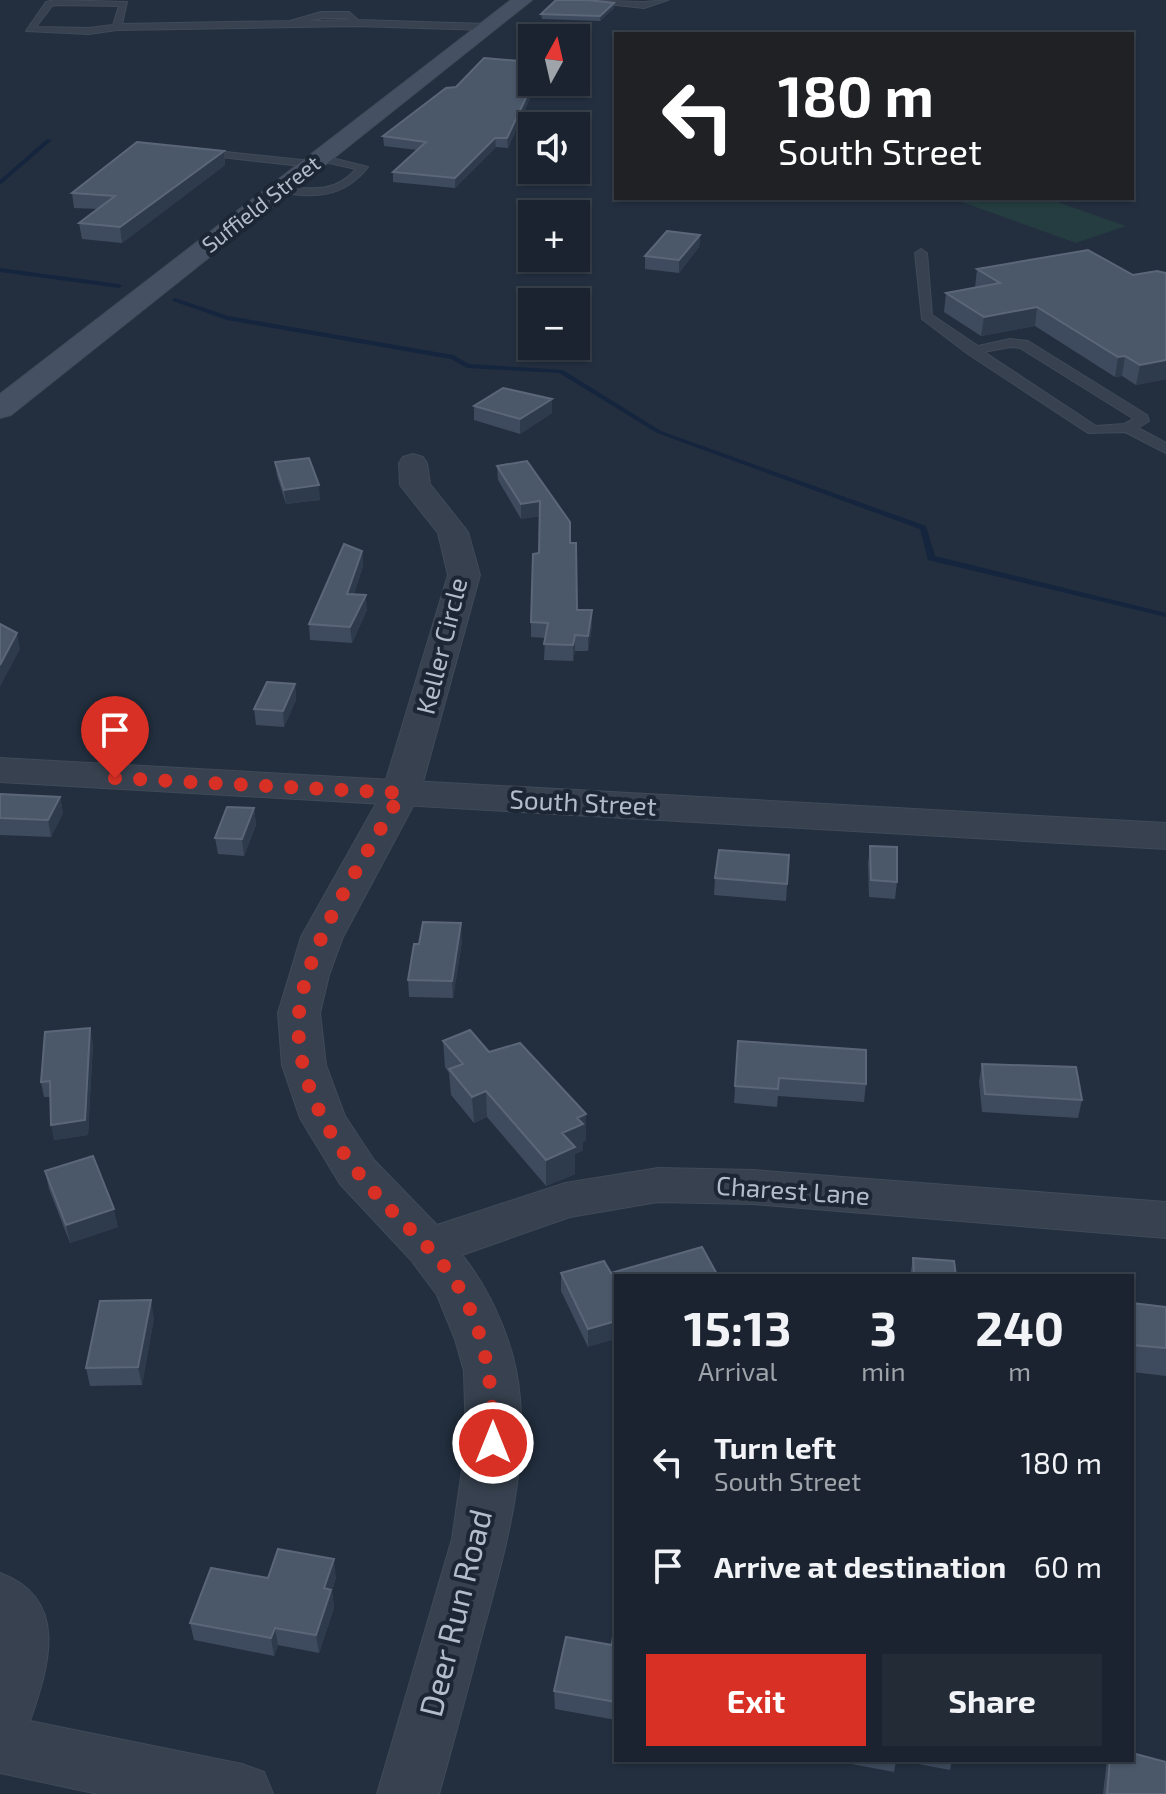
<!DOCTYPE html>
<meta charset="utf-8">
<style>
body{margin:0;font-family:"Exo 2",sans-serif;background:#232b37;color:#f1f3f6;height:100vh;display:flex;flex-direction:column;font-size:30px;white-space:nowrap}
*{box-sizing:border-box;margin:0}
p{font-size:26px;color:#9fa4aa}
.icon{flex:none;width:44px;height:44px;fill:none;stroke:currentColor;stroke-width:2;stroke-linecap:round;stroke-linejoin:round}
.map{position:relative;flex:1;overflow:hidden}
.panel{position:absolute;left:614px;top:1274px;width:520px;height:488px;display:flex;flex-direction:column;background:#1a232f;border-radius:0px;box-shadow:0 2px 6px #0004,0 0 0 2px #38404b}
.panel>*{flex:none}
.guide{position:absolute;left:614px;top:32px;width:520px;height:168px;border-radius:0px;box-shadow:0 2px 6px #0004,0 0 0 2px #38404b;background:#202124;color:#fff;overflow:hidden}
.needle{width:52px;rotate:8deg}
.tools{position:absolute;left:518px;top:24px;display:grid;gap:16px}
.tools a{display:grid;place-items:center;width:72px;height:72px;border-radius:0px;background:#1a232f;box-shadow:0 2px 6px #0004,0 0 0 2px #38404b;font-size:40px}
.pin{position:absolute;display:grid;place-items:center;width:68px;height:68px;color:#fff;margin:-82px -34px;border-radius:50% 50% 50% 0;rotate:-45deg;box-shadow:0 0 8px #0007}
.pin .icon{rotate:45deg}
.me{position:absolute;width:88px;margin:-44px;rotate:0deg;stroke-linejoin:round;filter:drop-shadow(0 0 6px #0008)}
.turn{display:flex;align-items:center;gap:28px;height:168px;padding:0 32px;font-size:36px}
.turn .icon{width:104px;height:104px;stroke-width:2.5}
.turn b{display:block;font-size:56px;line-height:68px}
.eta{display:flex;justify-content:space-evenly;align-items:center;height:136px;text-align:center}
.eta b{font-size:48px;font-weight:700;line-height:56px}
.action{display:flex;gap:16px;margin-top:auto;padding:16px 32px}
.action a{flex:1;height:92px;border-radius:0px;background:#d93025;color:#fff;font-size:32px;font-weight:700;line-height:92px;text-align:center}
.action a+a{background:#232b37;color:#f1f3f6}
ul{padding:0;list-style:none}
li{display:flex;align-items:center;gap:24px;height:104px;padding:0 32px}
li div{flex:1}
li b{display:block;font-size:30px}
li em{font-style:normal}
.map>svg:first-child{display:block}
.green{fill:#253d40}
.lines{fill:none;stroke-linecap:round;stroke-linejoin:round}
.stream{fill:#15253e;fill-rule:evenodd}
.service-casing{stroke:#404a58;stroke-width:2}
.minor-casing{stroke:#404a58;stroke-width:2}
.tertiary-casing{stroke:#404a58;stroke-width:2}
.secondary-casing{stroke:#404a58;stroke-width:2}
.service{fill:#37414f;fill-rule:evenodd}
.minor{fill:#37414f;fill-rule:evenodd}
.tertiary{fill:#37414f;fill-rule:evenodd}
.secondary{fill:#455062;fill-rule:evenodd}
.wall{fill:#3e4b5e}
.shaded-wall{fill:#2e3b4d}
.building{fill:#4a586a;stroke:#5b6779;stroke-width:2}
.route{stroke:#d93025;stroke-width:14;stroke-dasharray:0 25.2}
.labels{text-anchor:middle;stroke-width:8;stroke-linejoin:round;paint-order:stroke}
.far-street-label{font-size:22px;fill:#b3bcca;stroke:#1c2634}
.street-label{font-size:26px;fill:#b3bcca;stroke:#1c2634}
.near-street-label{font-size:32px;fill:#b3bcca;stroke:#1c2634}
</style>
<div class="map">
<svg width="1166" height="1794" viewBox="0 0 1166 1794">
<rect width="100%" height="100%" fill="#232f3f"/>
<path class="green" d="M969 198H1046L1126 226 1076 243 959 201Z"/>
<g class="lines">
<path class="stream" d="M47 139 52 140 0 185V180Z
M0 268 119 284 122 286 119 288 0 272Z
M175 298 228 316 453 355 469 364 563 370 661 431 926 526 935 556 1166 613V617L928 560 920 529 657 433 559 373 467 368 451 359 227 320 173 301 172 300Z"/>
<defs>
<path id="service" d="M55 0 127 2 122 24 290 21 321 12H349L358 20 487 24 491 27 487 30 355 26 117 30 89 34 26 31 46 2ZM57 5 119 6 113 25 89 28 36 27 52 6ZM322 18H346L349 20 310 21Z
M569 0 644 2 668 0 644 8Z
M207 150 311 161 316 164 311 167 203 155 202 153Z
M320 155 368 167C344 198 313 199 276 191V187L280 186C310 189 335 194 356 169L316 160V156Z
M921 249 927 253 932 315 978 346 1010 339 1028 341 1147 415 1149 421 1138 428 1166 443V453L1125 432 1088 433 968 354 922 319 915 253ZM1010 347 1020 348 1134 419 1124 424 1096 426 984 352Z"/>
<path id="minor" d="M413 454 423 457 427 463 430 484 468 532 480 575 420 793 343 937 329 975 320 1013 326 1065 345 1116 374 1160 437 1225 565 1183 658 1168 753 1170 1166 1202V1238L753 1204 658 1202 570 1217 462 1255C487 1286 508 1330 516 1370 533 1456 505 1552 482 1635 468 1688 454 1741 439 1794H377L452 1539 466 1443 464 1371 455 1339 437 1295 411 1260 340 1184 300 1118 282 1065 278 1013 301 937 382 793 448 575 438 533 400 485 399 463 403 457Z
M0 1573C70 1599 49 1666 30 1721L242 1764 264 1772 273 1794H98L0 1773Z"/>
<path id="tertiary" d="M0 758 1166 823V849L0 782Z"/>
<path id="secondary" d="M511 0H532L11 415 0 418V394Z"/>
</defs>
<use href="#service" class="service-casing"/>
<use href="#minor" class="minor-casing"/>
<use href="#tertiary" class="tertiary-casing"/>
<use href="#secondary" class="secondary-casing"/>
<use href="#service" class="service"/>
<use href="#minor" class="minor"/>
<use href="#tertiary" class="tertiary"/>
<use href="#secondary" class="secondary"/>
</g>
<path class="wall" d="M614 3V8L600 21 542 19 541 14Z
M532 88V94L508 148 496 147 455 188 393 182V172L417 150 384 146 383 136Z
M224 151 225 165 122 243 82 239 79 223 98 209 74 208 72 193Z
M700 235 699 247 679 273 645 269V256Z
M977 269 1133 275 1166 273V379L1136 385 1122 376 1115 377 1035 326 981 336 944 312 946 293 975 288Z
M552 399V413L520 434 474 420V406Z
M275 462 320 500 286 504 277 476Z
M497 466 570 543 577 610 592 626 588 651H575L573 661 544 660 545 638 531 637V622L539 553 540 516 521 519 498 480Z
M362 551 363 566 354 594 367 610 352 643 310 640 309 624Z
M295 684 296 700 284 727 256 725 254 709Z
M0 794 60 797 63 813 51 837 0 835Z
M254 808 256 825 244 856 218 854 215 838Z
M870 846 897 882 895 899 869 897 868 863Z
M789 855 786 901 714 895 715 878Z
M462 941 453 998 409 997 408 980 419 944Z
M443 1041 489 1052 586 1140 583 1142V1150L575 1154V1174L546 1186 487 1117 474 1123 451 1095 449 1073 445 1067Z
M738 1041 866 1084 864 1102 778 1096 777 1107 734 1103Z
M93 1043 88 1135 54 1140 50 1097H44L41 1082Z
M982 1064 1082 1100 1078 1118 982 1112 979 1081Z
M45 1171 118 1227 70 1243 49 1189Z
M913 1258 956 1276H910Z
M561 1273H611L588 1347 561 1291Z
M1132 1303 1166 1307V1376L1132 1372Z
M154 1318 142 1385 90 1386 86 1368Z
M336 1577 332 1591 334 1608 319 1653 278 1645 274 1656 194 1640 190 1623 268 1578Z
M616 1637V1720L555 1709 554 1691 612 1645Z
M830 1760H896L894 1772Z
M897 1760H952L950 1770Z
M1107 1760H1132L1166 1794H1103Z"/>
<path class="shaded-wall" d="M614 3V8L600 21V16Z
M532 79V82H538L532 88V94L508 148 507 138 526 85Z
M495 138 496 147 455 188V178Z
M224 151 225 165 122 243 120 227Z
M700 235 699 247 679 273V260Z
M1037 307 1035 326 981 336 984 317Z
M1125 356 1122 376 1115 377 1118 357Z
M1166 360V379L1136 385 1140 365Z
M552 399V413L520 434V419Z
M319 485 320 500 286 504 284 490Z
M540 501 541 516 521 519V504Z
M362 551 363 566 349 609 347 594Z
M366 595 367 610 352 643 350 627Z
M592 610V626L588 651V636Z
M17 633 20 649 0 687V665Z
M575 635V651L573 661V645Z
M295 684 296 700 284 727 283 711Z
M60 797 63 813 51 837 48 820Z
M254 808 256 825 244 856 242 839Z
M461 923 462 941 453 998 452 981Z
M90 1028 93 1043 88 1135 54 1140 51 1125Z
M486 1091 487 1117 474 1123 472 1097Z
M586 1114V1140L583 1142V1150L575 1154V1174L546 1186V1160L562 1133 577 1118Z
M114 1209 118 1227 70 1243 66 1225Z
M151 1300 154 1318 142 1385 138 1367Z
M616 1321V1339L588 1347V1329Z
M334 1559 336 1577 332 1591 334 1608 319 1653 316 1635 324 1588Z
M275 1628 278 1645 274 1656 271 1638Z"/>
<path class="building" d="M556 0H588L614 3 600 16 541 14Z
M484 58 532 62V79L526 85H532L507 138H495L455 178 393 172 426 142 383 136 446 88 456 87Z
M137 142 224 151 120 227 79 223 115 196 72 193Z
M667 231 700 235 679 260 645 256Z
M1088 250 1133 275 1157 271 1166 273V360L1140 365 1125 356 1118 357 1037 307 984 317 946 293 1000 283 977 269Z
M503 388 552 399 520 419 474 406Z
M309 458 319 485 284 490 275 462Z
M527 461 570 522V543H576L577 610H592L588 636 575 635 573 645 544 644 548 623 531 622 533 554 539 553 540 501 521 504 497 466Z
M344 544 362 551 347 594 366 595 350 627 309 624Z
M0 624 17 633 0 665Z
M267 682 295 684 283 711 254 709Z
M0 794 60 797 48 820 0 818Z
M227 807 254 808 242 839 215 838Z
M870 846 897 847V882L871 880Z
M719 850 789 855 787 884 715 878Z
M423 922 461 923 452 981 408 980 414 944H419Z
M90 1028 85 1120 51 1125 50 1081 41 1082 45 1032Z
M470 1030 489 1052 520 1043 586 1114 577 1118 583 1124 562 1133 575 1147 546 1160 486 1091 472 1097 449 1069 463 1064 443 1041Z
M738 1041 866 1050V1084L779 1078 778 1089 735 1086Z
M982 1064 1076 1067 1082 1100 985 1094Z
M93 1156 114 1209 66 1225 45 1171Z
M702 1247 718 1276H616V1321L588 1329 561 1273 604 1261 611 1273Z
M913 1258 954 1261 956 1276H914Z
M151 1300 138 1367 86 1368 100 1301Z
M1132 1303 1166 1307V1348L1132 1345Z
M278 1549 334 1559 324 1588 331 1590 316 1635 275 1628 271 1638 190 1623 211 1568 268 1578Z
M613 1636 616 1637V1702L554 1691 566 1637 612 1645Z
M1132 1753 1166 1762V1794H1107L1110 1760H1132Z"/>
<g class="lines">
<path class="route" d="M115 778 401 793C367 855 318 925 302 994 284 1074 337 1155 390 1209 414 1234 440 1256 458 1286 487 1335 493 1388 493 1443"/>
</g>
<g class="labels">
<g class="far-street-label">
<text transform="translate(261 204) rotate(-38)" y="8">Suffield Street</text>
</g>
<g class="street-label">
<text transform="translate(442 646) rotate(-76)" y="9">Keller Circle</text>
<text transform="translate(583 803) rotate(3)" y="9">South Street</text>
<text transform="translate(793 1191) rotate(4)" y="9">Charest Lane</text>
</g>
<g class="near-street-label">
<text transform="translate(456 1613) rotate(-76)" y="11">Deer Run Road</text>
</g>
</g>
</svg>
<div class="tools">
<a><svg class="needle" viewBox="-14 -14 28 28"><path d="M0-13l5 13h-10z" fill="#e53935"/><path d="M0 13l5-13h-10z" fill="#9fa4aa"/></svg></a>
<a><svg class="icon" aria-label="sound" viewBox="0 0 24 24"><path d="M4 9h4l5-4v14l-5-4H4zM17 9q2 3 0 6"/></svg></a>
<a>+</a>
<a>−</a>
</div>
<div class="pin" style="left:115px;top:778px;background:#d93025"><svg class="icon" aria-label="arrive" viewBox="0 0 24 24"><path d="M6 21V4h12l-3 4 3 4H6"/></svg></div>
<svg class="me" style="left:493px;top:1443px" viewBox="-20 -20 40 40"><circle r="17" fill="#d93025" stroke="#fff" stroke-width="3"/><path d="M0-11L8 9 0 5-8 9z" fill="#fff"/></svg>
<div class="guide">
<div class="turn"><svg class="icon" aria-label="left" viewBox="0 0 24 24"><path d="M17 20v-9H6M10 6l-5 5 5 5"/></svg><div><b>180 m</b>South Street</div></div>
</div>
<section class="panel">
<div class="eta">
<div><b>15:13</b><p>Arrival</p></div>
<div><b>3</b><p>min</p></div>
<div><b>240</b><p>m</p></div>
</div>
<ul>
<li><svg class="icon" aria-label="left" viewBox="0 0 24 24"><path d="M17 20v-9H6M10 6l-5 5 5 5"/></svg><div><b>Turn left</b><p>South Street</p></div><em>180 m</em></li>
<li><svg class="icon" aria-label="arrive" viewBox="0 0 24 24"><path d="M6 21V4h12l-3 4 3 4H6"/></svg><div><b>Arrive at destination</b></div><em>60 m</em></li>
</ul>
<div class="action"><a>Exit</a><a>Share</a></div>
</section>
</div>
